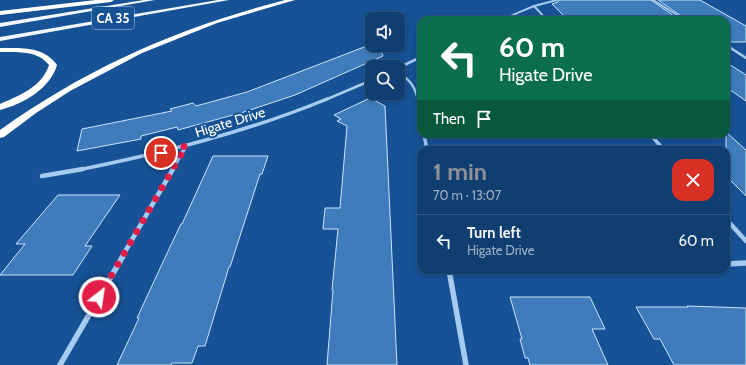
<!DOCTYPE html>
<meta charset="utf-8">
<style>
body{margin:0;font-family:Cabin,sans-serif;background:#1e4978;color:#f1f3f6;height:100vh;display:flex;flex-direction:column;font-size:15px;white-space:nowrap}
*{box-sizing:border-box;margin:0}
p{font-size:13px;color:#9caec3}
.icon{flex:none;width:22px;height:22px;fill:none;stroke:currentColor;stroke-width:2;stroke-linecap:round;stroke-linejoin:round}
.map{position:relative;flex:1;overflow:hidden}
.sheet{position:absolute;left:417px;top:146px;width:313px;height:128px;display:flex;flex-direction:column;background:#103e70;border-radius:12px;box-shadow:0 2px 6px #0003,0 0 0 1px #305783}
.sheet>*{flex:none}
.top-card{position:absolute;left:417px;top:16px;width:313px;height:122px;border-radius:12px;box-shadow:0 2px 6px #0003,0 0 0 1px #305783;background:#0b6e4f;color:#fff;overflow:hidden}
.controls{position:absolute;left:365px;top:12px;display:grid;gap:8px}
.controls a{display:grid;place-items:center;width:40px;height:40px;border-radius:8px;background:#103e70;box-shadow:0 2px 6px #0003,0 0 0 1px #305783;font-size:20px}
.pin{position:absolute;display:grid;place-items:center;width:34px;height:34px;color:#fff;margin:-17px;border:2px solid #fff;border-radius:50%;box-shadow:0 1px 4px #0007}
.me{position:absolute;width:44px;margin:-22px;rotate:30deg;stroke-linejoin:round;filter:drop-shadow(0 0 3px #0008)}
.turn{display:flex;align-items:center;gap:14px;height:84px;padding:0 16px;font-size:18px}
.turn .icon{width:52px;height:52px;stroke-width:2.5}
.turn b{display:block;font-size:28px;line-height:34px}
.then{display:flex;align-items:center;height:38px;padding:0 16px;background:#0003;gap:8px;font-size:15px}
.round{display:grid;place-items:center;flex:none;width:42px;height:42px;border-radius:12px;background:#1e4978}
.overview{display:flex;align-items:center;justify-content:space-between;height:68px;padding:0 16px}
h1{font-size:24px;font-weight:700;line-height:30px;color:#8c9099}
ul{padding:0;list-style:none}
li{display:flex;align-items:center;gap:12px;height:52px;padding:0 16px;border-top:1px solid #305783}
li div{flex:1}
li b{display:block;font-size:15px}
li em{font-style:normal}
.map>svg:first-child{display:block}
.building{fill:#3e7cbc;stroke:#cee4fc}
.lines{fill:none;stroke-linecap:round;stroke-linejoin:round}
.street-far4{stroke:#a6cbf1;stroke-width:2}
.street-far3{stroke:#a6cbf1;stroke-width:2.5}
.street-far2{stroke:#a6cbf1;stroke-width:3.5}
.street-far1{stroke:#a6cbf1;stroke-width:4.5}
.street{stroke:#a6cbf1;stroke-width:5.5}
.primary{fill:#f1f7ff;fill-rule:evenodd}
.highway{fill:#fff;fill-rule:evenodd}
.route{stroke:#e11d48;stroke-width:7;stroke-dasharray:0 12.6}
.labels{text-anchor:middle;stroke-width:4;stroke-linejoin:round;paint-order:stroke}
.shield{fill:#165295;stroke:#b9cbdf;stroke-width:1}
.shield-label{font-size:13px;font-weight:bold;fill:#fff}
.street-label{font-size:14px;fill:#fff;stroke:#165295}
</style>
<div class="map">
<svg width="746" height="365" viewBox="0 0 746 365">
<rect width="100%" height="100%" fill="#165295"/>
<path class="building" d="M559 0H651L680 20 567 19 552 4 558 2Z
M658 0H700L746 26V42H726V20H687Z
M372 44 378 45 383 56 295 95 244 112 178 130 177 127 141 136V139L77 151 82 129 172 111 170 109 193 103 196 106 247 92Z
M726 62 746 75V101L726 87Z
M370 98 385 106 397 365H327L333 290H332L338 229H323L325 208H340L347 126 337 121 341 119 334 115Z
M726 132 746 150V196L726 176Z
M213 156H268L262 174H260L230 267H229L205 346H198L192 363H172L171 365H117L139 318H137L169 249 181 224H182Z
M58 195H120L85 246H92L73 275H0L25 244H16Z
M510 297H590L605 329H592L608 365H530L528 358H525L520 339H522Z
M687 306 746 308V365H674L660 339H654L636 307H688Z"/>
<g class="lines">
<path class="street-far4" d="M653 0 685 20
M534 6 547 20
M501 20 534 6 557 0"/>
<path class="street-far3" d="M726 45 746 58
M398 68 421 57
M398 73C410 79 415 87 418 100
M325 100 372 80"/>
<path class="street-far2" d="M418 99 421 120
M424 134 427 150
M650 134 664 150
M78 170C162 153 247 132 327 99
M172 170 186 146"/>
<path class="street-far1" d="M42 176 83 169
M726 219 746 241
M122 257 173 169"/>
<path class="street" d="M726 264 746 263
M449 270 466 365
M60 365 123 256"/>
<path class="primary" d="M144 0H155L0 27V23Z
M218 0H229L0 41V37Z"/>
<path class="highway" d="M96 0H114L111 2 0 15V11Z
M285 0H295L217 23 142 53 70 91 36 113 4 137 0 138V130C88 67 180 27 285 0Z
M0 48C21 48 44 46 57 65 50 89 23 104 0 110V104C20 95 42 87 49 65 38 50 16 52 0 52Z"/>
</g>
<g class="lines">
<path class="route" d="M99 297 186 146 161 153"/>
</g>
<g class="labels">
<rect class="shield" x="92" y="7" width="42" height="22" rx="3"/>
<g class="shield-label">
<text x="113" y="23">CA 35</text>
</g>
<g class="street-label">
<text transform="translate(230 122) rotate(-17)" y="5">Higate Drive</text>
</g>
</g>
</svg>
<div class="controls">
<a><svg class="icon" aria-label="sound" viewBox="0 0 24 24"><path d="M4 9h4l5-4v14l-5-4H4zM17 9q2 3 0 6"/></svg></a>
<a><svg class="icon" aria-label="search" viewBox="0 0 24 24"><circle cx="10" cy="10" r="6"/><path d="M15 15l6 6"/></svg></a>
</div>
<div class="pin" style="left:161px;top:153px;background:#d93025"><svg class="icon" aria-label="arrive" viewBox="0 0 24 24"><path d="M6 21V4h12l-3 4 3 4H6"/></svg></div>
<svg class="me" style="left:99px;top:297px" viewBox="-20 -20 40 40"><circle r="17" fill="#e11d48" stroke="#fff" stroke-width="3"/><path d="M0-11L8 9 0 5-8 9z" fill="#fff"/></svg>
<div class="top-card">
<div class="turn"><svg class="icon" aria-label="left" viewBox="0 0 24 24"><path d="M17 20v-9H6M10 6l-5 5 5 5"/></svg><div><b>60 m</b>Higate Drive</div></div>
<div class="then">Then<svg class="icon" aria-label="arrive" viewBox="0 0 24 24"><path d="M6 21V4h12l-3 4 3 4H6"/></svg></div>
</div>
<section class="sheet">
<div class="overview"><div><h1>1 min</h1><p>70 m · 13:07</p></div><a class="round" style="background:#d93025;color:#fff"><svg class="icon" aria-label="close" viewBox="0 0 24 24"><path d="M6 6l12 12M18 6L6 18"/></svg></a></div>
<ul>
<li><svg class="icon" aria-label="left" viewBox="0 0 24 24"><path d="M17 20v-9H6M10 6l-5 5 5 5"/></svg><div><b>Turn left</b><p>Higate Drive</p></div><em>60 m</em></li>
</ul>
</section>
</div>
